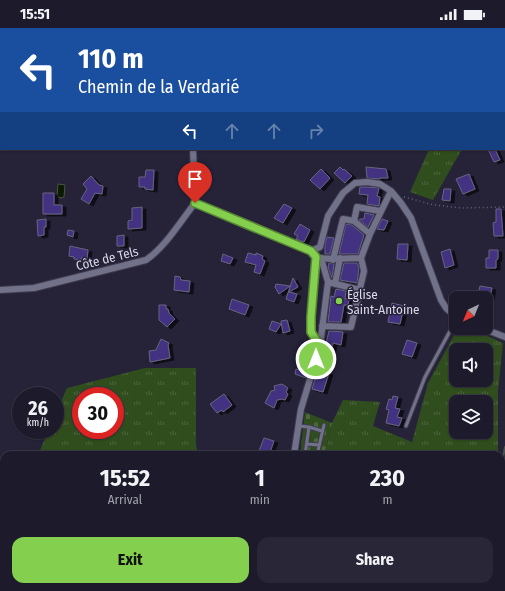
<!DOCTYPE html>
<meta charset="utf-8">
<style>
body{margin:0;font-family:"Fira Sans Condensed",sans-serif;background:#292737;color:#f1f3f6;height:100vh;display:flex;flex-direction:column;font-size:15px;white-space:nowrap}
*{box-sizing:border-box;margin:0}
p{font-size:13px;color:#a0a1a9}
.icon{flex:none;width:22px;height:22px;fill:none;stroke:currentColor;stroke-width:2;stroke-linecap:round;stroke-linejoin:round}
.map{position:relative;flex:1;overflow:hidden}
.side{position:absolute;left:0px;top:423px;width:505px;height:140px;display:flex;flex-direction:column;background:#1c1a2b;border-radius:12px 12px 0 0;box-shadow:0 1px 3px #0004,0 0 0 1px #3a3847}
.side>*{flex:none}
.guide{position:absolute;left:0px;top:0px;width:505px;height:122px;box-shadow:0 1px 3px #0004,0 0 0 1px #3a3847;background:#1a4fa0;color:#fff;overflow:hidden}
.needle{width:26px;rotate:223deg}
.tools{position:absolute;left:449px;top:263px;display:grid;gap:8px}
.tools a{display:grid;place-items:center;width:44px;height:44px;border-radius:8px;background:#1c1a2b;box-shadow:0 1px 3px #0004,0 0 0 1px #3a3847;font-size:20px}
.speed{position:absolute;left:12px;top:359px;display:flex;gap:8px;font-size:20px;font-weight:700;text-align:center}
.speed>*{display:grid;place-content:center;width:52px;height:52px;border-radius:50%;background:#1c1a2b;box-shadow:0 1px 3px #0004,0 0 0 1px #3a3847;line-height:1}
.speed small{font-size:10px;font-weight:400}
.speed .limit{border:6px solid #d22;background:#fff;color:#111}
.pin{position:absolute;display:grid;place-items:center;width:34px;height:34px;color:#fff;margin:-41px -17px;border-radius:50% 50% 50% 0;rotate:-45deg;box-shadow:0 0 4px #0007}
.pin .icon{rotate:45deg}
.me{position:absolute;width:44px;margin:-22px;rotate:0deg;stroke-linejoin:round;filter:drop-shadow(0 0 3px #0008)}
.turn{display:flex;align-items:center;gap:14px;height:84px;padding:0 12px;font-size:18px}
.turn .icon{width:52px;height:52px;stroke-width:2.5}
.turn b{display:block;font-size:28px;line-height:34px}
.lanes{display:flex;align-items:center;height:38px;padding:0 12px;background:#0003;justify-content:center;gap:20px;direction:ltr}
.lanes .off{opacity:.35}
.eta{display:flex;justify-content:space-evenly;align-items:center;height:68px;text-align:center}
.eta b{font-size:24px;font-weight:700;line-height:28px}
.button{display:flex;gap:8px;margin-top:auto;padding:8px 12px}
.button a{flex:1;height:46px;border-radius:12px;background:#84d04e;color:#111;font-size:16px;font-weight:700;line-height:46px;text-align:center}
.button a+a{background:#292737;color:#f1f3f6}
.status{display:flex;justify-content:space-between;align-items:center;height:28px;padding:0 20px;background:#1c1a2b;direction:ltr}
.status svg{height:11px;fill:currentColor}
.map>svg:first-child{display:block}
.grass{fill:url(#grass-tufts);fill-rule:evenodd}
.cemetery{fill:url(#cemetery-stones)}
.water{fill:#0b1b02;stroke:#495447}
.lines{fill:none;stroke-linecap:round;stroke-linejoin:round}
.stream{stroke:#495447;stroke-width:2}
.building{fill:#423181;stroke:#67657e;filter:url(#shadow)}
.lane-casing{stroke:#3f3d50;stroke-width:5}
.street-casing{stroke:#3f3d50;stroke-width:8}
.path{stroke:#646276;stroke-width:1.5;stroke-dasharray:1 3;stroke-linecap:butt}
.lane{stroke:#72718a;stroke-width:3}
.street{stroke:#72718a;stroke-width:6}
.route-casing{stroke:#568733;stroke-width:10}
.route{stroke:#84d04e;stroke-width:7}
.poi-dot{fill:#84d04e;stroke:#262339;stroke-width:1.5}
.labels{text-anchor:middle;stroke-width:3;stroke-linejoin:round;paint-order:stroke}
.street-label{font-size:13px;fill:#d9d8e7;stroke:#262339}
.poi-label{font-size:13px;fill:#d9d8e7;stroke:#262339;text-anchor:start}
</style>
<div class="status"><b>15:51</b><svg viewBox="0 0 49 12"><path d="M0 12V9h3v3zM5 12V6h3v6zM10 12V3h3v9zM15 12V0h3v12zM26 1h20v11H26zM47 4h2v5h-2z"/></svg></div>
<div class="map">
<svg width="505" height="563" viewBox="0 0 505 563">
<defs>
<pattern id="grass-tufts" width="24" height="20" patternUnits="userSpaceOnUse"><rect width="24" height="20" fill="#304d1d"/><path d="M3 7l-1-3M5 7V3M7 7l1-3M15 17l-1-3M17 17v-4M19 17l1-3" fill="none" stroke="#4d663e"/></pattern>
<pattern id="cemetery-stones" width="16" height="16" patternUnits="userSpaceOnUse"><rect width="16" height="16" fill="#304d1d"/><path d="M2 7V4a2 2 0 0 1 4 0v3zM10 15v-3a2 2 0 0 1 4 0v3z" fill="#4d663e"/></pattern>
<filter id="shadow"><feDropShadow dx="4" dy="2" stdDeviation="0" flood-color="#0009"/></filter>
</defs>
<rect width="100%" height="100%" fill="#262339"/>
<path class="grass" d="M360 0H505V71H504V1Z
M429 121H462L433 172 410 164Z
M458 300H469L503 315 498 363V427H324L332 395 343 372 380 374 373 398 412 414 428 355ZM456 322H486V352H456ZM456 374H486V404H456Z
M145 340H196V416L198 427H38L49 402H55V387L67 360ZM81 368H115V402H81Z
M4 506V510L2 511 4 559H6V563H0V511H2Z
M130 559H265L266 563H131Z
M373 559H463L461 563H372Z"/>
<path class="cemetery" d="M305 384 332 395 324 427H300Z"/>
<path class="water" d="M58 156 65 157 64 169 61 170 57 168Z"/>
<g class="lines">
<path class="stream" d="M501 480 503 476 501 441 505 419
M466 563 467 559"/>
</g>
<path class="building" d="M488 121H495L500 132 494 134Z
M340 139 343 142 344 141 352 148 345 155 334 145Z
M366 139 386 141 388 150H380V151L367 150Z
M321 141 330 150 320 161 310 152Z
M146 142H154L153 162 145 161V159H139V149H145Z
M469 146 475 161 463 166 456 151Z
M91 148 99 157 103 158 102 166 95 165 89 176 81 171 87 161 83 156Z
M360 159H367L379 160 377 168 380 169 379 178 367 176 368 167 359 166Z
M444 161H451L450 173 442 172Z
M43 165H54V177H62V186H43Z
M284 176 292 180 283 195 274 190Z
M142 179V200L128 201V193L132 192V180Z
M496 181H501L503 208H494L493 195 496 194Z
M365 185 374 187 368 199 359 192 360 191H364Z
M46 191V199H44V207L38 208 37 192Z
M382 191 388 193 384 202 377 201Z
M300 196 310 202 304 214 296 211 298 208 294 206Z
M346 196 352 197 364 207 358 226H339Z
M68 202 74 203 73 209 67 207Z
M124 207V218H117V208Z
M327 209 334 210 330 226H325V216Z
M398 216H408L407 232 397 231Z
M70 218 88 222 87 231 81 230V232L74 231V229L69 228Z
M450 221 454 237 445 240 441 224Z
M489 222H498V230L497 232H496V240H486V230H489Z
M248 225 256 227V225L263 228 262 231 265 233 260 246 254 244 256 237 245 234Z
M223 226 233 230 230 236 221 233Z
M329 235 334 236 332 250 328 239Z
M344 235H357L359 240 357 255 340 252Z
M175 248 180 249 181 252 190 253 189 264 174 262Z
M293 250 298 259 289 264 297 266 294 274 286 271Z
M276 256 290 258 279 266 275 259Z
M480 258 492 260 490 270H482V267H478Z
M336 261 346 263 345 271H349L348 277H344L341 294H328L331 268 334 269Z
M232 271 249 277 245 287 229 281Z
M392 275 404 278 400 296 388 294Z
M159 277H166V281H168L169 285 175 291 167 299 159 292Z
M287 292 290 303 283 305 281 293Z
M272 293 281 296 276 304 269 301Z
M329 303 343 304 341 317 333 315 331 325 324 324Z
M161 311 169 315 168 317 170 330 150 334 149 323 156 322Z
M407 312 417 315 412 329 402 326Z
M296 341 307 344 306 350 295 346Z
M318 342 329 345 323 364 312 361Z
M282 356 288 360 286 364 288 366 285 372 282 371 277 372 274 380 265 375 271 363 275 362 274 358Z
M224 366 232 377 223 384 222 382 217 385 210 376Z
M393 368 398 369 395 380 400 381 397 389 402 390 399 398 386 395 389 382 386 381 389 371 392 372Z
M264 410 274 413 269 427 259 423Z"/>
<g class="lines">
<defs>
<path id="lane" d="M233 0 235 1
M278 0 279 1
M299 398 309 399 305 427
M406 398 425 349 456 292
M309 399 322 403
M307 416 319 417
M317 427 324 397"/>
<path id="street" d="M197 1 198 0
M193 121 195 175
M195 175 311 223 320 219 328 188 343 165 355 155 367 154 380 156 391 163 401 175 411 190 441 272 446 280 456 289
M354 193 357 179 380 183
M319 230C333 232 347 230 361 230
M333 232 343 191 354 193 370 206
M328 254 360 262
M335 256 340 230
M0 262 34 260 146 232C166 218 180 194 195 175
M322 298 351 299 364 243 361 230 370 206 391 163
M482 300 505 309
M320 318 328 254 321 230
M294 427 301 381 320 318 311 304V289L316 229 311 223
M276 559V563"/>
</defs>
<use href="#lane" class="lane-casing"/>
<use href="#street" class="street-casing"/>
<path class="path" d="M404 169 434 177 461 180 505 179
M46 559 48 563
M130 559V563"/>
<use href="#lane" class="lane"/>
<use href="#street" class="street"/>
</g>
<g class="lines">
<defs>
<path id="route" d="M195 175 311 223 316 229 311 289V304L320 318 316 331"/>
</defs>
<use href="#route" class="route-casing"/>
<use href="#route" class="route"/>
</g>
<circle class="poi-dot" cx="339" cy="273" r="4"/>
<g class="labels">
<g class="street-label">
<text transform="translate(107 230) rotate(-14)" y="5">Côte de Tels</text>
</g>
<g class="poi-label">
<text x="347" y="271">Église<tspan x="347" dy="15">Saint-Antoine</tspan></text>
</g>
</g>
</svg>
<div class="tools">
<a><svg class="needle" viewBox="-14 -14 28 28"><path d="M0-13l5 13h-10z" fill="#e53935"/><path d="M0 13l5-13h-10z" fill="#a0a1a9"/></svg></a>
<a><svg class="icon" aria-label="sound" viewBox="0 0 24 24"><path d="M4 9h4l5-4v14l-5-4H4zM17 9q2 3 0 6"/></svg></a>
<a><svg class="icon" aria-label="layers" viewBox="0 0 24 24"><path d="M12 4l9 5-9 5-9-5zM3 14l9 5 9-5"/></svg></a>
</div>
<div class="speed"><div>26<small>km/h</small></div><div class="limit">30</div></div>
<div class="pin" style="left:195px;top:175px;background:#d93025"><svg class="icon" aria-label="arrive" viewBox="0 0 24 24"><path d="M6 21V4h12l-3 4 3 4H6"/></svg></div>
<svg class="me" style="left:316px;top:331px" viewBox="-20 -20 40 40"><circle r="17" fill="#84d04e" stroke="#fff" stroke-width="3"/><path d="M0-11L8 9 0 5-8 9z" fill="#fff"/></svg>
<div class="guide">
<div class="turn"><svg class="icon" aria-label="left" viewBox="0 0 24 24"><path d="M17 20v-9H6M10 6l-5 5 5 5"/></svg><div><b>110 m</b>Chemin de la Verdarié</div></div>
<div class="lanes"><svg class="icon" aria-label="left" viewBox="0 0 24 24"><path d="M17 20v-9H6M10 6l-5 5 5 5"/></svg><svg class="icon off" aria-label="ahead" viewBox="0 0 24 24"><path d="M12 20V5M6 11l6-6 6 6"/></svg><svg class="icon off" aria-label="ahead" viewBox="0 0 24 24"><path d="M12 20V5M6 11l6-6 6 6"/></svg><svg class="icon off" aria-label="right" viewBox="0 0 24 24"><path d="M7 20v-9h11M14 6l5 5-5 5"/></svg></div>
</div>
<section class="side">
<div class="eta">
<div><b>15:52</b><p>Arrival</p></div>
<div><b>1</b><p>min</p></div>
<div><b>230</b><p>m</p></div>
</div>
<div class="button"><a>Exit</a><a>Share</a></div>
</section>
</div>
